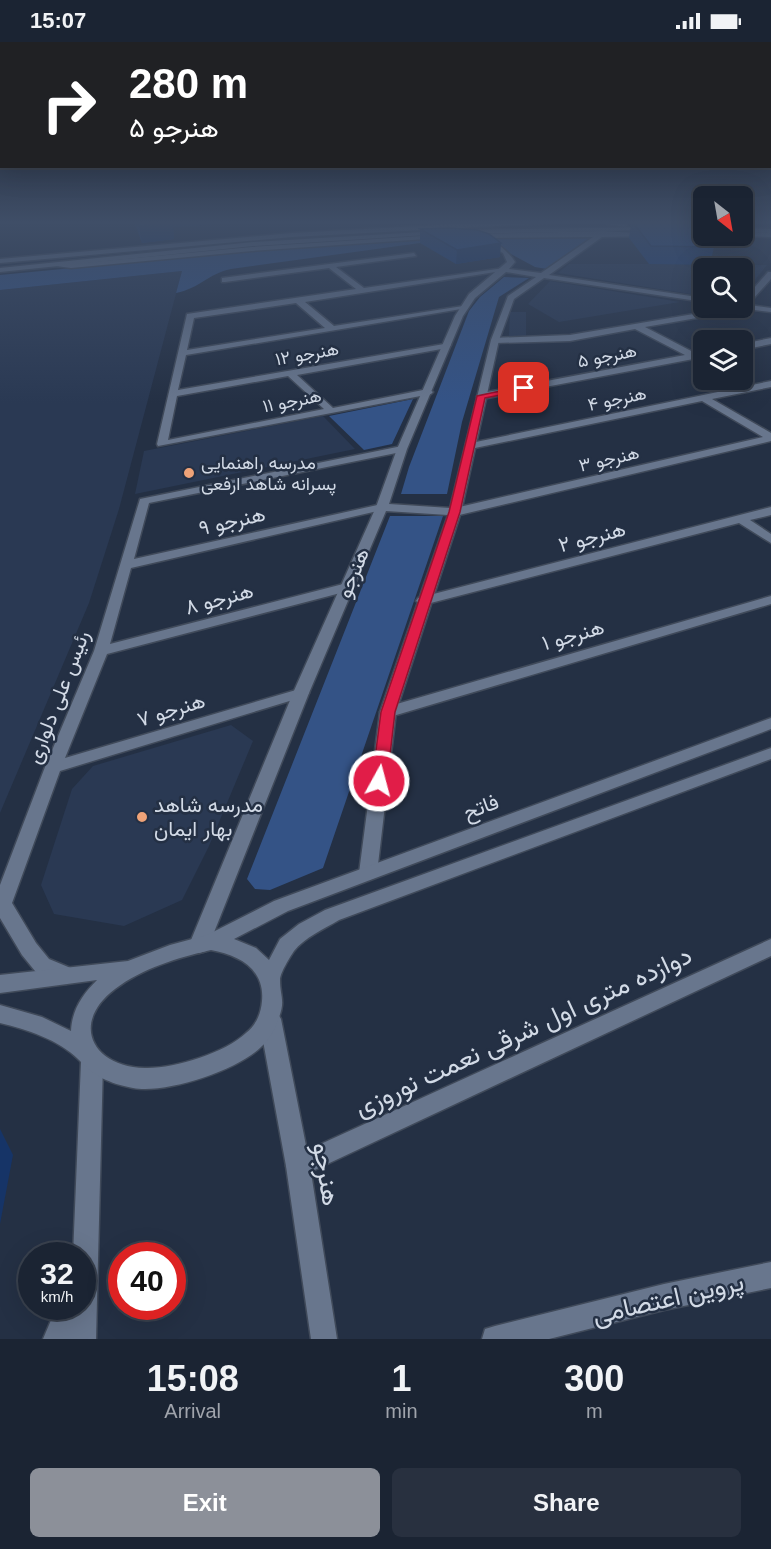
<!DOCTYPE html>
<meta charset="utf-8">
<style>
body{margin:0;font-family:Arial,Vazirmatn,sans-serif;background:#28303f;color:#f1f3f6;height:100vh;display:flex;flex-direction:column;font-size:22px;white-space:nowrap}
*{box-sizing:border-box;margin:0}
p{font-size:20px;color:#a0a4ac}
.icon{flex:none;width:33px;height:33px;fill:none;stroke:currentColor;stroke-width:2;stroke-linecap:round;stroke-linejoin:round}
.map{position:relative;height:1297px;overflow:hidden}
.drawer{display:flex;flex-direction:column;background:#1b2433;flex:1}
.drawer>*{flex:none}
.guide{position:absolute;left:0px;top:0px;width:771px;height:126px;box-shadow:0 6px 24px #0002,0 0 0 2px #39414e;background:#202124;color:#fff;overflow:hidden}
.needle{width:39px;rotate:149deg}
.controls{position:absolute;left:693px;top:144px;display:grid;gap:12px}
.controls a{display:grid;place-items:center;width:60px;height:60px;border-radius:9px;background:#1b2433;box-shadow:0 6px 24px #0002,0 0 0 2px #39414e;font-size:30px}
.speed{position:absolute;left:18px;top:1200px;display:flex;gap:12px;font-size:30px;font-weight:700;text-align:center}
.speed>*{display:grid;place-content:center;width:78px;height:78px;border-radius:50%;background:#1b2433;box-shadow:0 6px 24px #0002,0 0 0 2px #39414e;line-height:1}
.speed small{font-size:15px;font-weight:400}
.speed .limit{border:9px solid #d22;background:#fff;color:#111}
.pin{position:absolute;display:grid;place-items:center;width:51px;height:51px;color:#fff;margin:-26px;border-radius:12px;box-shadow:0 3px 9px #0006}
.me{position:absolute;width:66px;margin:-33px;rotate:7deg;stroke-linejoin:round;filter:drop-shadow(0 0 4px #0008)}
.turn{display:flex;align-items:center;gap:21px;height:126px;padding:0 30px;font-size:27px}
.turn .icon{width:78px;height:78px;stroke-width:2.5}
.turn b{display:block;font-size:42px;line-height:51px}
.eta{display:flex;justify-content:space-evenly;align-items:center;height:102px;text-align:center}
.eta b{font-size:36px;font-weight:600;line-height:42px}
.action{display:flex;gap:12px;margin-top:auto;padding:12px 30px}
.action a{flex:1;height:69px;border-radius:9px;background:#8c9099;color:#fff;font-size:24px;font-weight:600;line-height:69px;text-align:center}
.action a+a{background:#28303f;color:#f1f3f6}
.status{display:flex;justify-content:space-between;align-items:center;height:42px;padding:0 30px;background:#1b2433;direction:ltr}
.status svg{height:16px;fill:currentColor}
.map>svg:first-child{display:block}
.built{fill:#2a3953}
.green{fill:#345386}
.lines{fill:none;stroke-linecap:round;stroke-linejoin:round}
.minor-casing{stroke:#404a5a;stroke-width:3}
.tertiary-casing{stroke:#404a5a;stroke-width:3}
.secondary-casing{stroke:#404a5a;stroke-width:3}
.minor{fill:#68768d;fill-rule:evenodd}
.tertiary{fill:#68768d;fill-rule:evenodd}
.secondary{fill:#68768d;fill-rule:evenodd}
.wall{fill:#1c407e}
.shaded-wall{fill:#163467}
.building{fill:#204b93;stroke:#163467;stroke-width:1.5}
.route{fill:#e11d48;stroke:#92132f;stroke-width:1.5}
.poi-dot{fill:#efa378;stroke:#243044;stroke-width:2}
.labels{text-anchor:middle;stroke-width:5;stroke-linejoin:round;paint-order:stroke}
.far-street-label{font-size:18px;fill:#d2dae6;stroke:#243044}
.far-poi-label{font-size:18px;fill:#d2dae6;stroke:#243044;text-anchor:start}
.street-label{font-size:21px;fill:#d2dae6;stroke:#243044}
.poi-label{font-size:21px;fill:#d2dae6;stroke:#243044;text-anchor:start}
.near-street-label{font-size:26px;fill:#d2dae6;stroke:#243044}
</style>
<div class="status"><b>15:07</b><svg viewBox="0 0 49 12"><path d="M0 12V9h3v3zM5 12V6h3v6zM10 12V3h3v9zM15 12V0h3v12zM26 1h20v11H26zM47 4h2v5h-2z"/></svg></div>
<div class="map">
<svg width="771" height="1297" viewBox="0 0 771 1297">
<rect width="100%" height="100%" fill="#243044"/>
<path class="built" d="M569 222H649L767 223 743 252 742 226H704L703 254 558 231Z
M182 229 119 467 89 561 0 771V248Z
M550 239 680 260 559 280 528 262Z
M510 270H526V294H509Z
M323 374 355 407 135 452 144 409Z
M231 683 253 699 209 804 182 858 124 884 54 872 41 843 72 747 93 724Z"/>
<path class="green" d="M589 192 593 195 547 227 535 225 485 198H477L420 201 231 227C207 232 201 246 176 251L182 229 0 248V233L281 206 385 199Z
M504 235 529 236 499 255 462 380 447 452H401L409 425 469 269 480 255Z
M413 357 392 402 364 408 329 374Z
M390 474H443L323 826 270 848 255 847 247 837Z"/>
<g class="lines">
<defs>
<path id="minor" d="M414 211 416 214 336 225 364 246 504 226 508 228 305 260 334 284 463 264 467 266 186 313 178 348 450 301 451 303 447 306 297 333 333 366 428 347 433 350 431 352 158 404 157 402 187 272 356 247 329 226 225 240H222V236ZM296 261 325 286 187 308 194 276ZM288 334 324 367 168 398 177 354Z
M768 230H771V237L743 268 645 285 695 311 704 309V315L482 357 477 354 482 351 685 313 635 287 570 299 495 301 492 300V296L570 293 729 266H742V260Z
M771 296V302L742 308V302Z
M771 339V345L712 357 771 391V399L455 474 449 470 455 466 763 395 702 359 470 407 466 406V402Z
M402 404 406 405V409L149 461 134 517 382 462 388 465 382 468 131 526 110 602 347 541 354 545 352 548 107 612 65 716 296 648 301 646 309 651 306 654 60 729 12 861 36 901 49 917 73 927 76 933 73 939 66 942 35 929 22 913 0 876V843L45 725 94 609 140 457Z
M771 465V473L750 478 771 492V501L739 481 423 563 416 559 418 556Z
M771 554V562L393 674H383L380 670 383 666Z
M771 897V914L306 1132 298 1136 290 1132 286 1124 290 1116Z"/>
<path id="tertiary" d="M512 179H588L292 195 0 221V217L292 191Z
M594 179H610L628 183 625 185Z
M603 189 652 192 649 194 602 195 549 233 704 256V260L544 236 514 257 499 298 461 470 396 670 377 831 374 836 368 838 362 836 359 831 380 670 448 473 386 469 309 651 209 903 206 909 199 911 192 909 189 903 293 651 376 465 397 407 455 274 469 252 507 220 503 211 480 199C492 194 509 210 515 220L509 227 541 231 593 195 478 196 475 194 478 192ZM506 230 536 235 508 254 491 298 450 466 389 462 407 407 463 274 475 256Z
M742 190 771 191V195L740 194H742Z
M439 193 441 196 252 209 71 226 49 223 53 221 71 222 252 205Z
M742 262 771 266V270L739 266H742Z
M270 968 277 970 281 977 310 1124 337 1297H311L286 1124 259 977 263 970Z
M92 1010 100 1013 103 1020 96 1297H43L57 1264H82V1214H73L81 1020 84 1013Z"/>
<path id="secondary" d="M649 185 651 188 463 192 460 190 463 188Z
M704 185V189L673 187 676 185Z
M742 186 771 187V191L742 190Z
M439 189 441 192 253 204 0 230V226L253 200Z
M771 676V687L288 869 234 897 256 906 269 918 280 897 299 882 325 868 771 706V717L339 878C324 887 304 896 294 909 290 915 280 931 280 938 280 955 286 959 278 978 275 988 269 998 261 1005 238 1028 166 1052 133 1046 108 1041 96 1035 78 1017 59 998 26 987 0 981V963L42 975 71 989C72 968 82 953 97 938L0 951V933L128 919 170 903 207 893 274 859ZM211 908C239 913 265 927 262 959 261 972 256 983 246 991 225 1011 173 1027 145 1026 92 1025 70 981 115 947 143 926 177 916 211 908Z
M771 1220V1246L664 1268 549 1297H482L485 1287 495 1284 664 1242Z"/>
</defs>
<use href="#minor" class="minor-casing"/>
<use href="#tertiary" class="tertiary-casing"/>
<use href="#secondary" class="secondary-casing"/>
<use href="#minor" class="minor"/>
<use href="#tertiary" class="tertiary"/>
<use href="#secondary" class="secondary"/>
</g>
<path class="wall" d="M134 179H243V180L173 185 174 197 142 201Z
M621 179H688L714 205 710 223 649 222 629 196 631 183Z
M420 187 500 215 456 222 420 201Z"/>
<path class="shaded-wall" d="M171 179H243V180L173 185 174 197 142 201 139 184Z
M501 201 500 215 456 222 457 208Z
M0 1087 13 1113 0 1182Z"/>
<path class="building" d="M138 179H172V180L139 184Z
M632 179H688L714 205 651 204Z
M450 186 477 188 489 192 501 201 457 208 420 187Z"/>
<linearGradient id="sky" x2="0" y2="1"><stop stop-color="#141a25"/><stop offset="0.5" stop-color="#3f4e67"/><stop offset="1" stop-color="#3f4e67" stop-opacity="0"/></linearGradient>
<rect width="771" height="361" fill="url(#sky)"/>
<path class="route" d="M524 344 527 345V348L485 356 460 470 395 670 387 739 379 744 374 742 372 739 381 670 449 470 477 354Z"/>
<g class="poi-dot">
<circle cx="189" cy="431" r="6"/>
<circle cx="142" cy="775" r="6"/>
</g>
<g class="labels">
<g class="far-street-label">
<text transform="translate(307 312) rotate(-10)" y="6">هنرجو ۱۲</text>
<text transform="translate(607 314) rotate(-11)" y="6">هنرجو ۵</text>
<text transform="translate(617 357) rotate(-12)" y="6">هنرجو ۴</text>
<text transform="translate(292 359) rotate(-11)" y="6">هنرجو ۱۱</text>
<text transform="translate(609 417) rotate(-13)" y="6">هنرجو ۳</text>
</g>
<g class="far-poi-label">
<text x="201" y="427">مدرسه راهنمایی<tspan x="201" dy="21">پسرانه شاهد ارفعی</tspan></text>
</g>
<g class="street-label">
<text transform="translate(232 479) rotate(-13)" y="7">هنرجو ۹</text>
<text transform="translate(592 495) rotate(-15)" y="7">هنرجو ۲</text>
<text transform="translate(353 531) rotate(-67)" y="7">هنرجو</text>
<text transform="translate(219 557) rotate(-15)" y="7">هنرجو ۸</text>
<text transform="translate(573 593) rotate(-16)" y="7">هنرجو ۱</text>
<text transform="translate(58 655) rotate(-69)" y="7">رئیس علی دلواری</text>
<text transform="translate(171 668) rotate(-17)" y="7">هنرجو ۷</text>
<text transform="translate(481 765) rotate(-20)" y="7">فاتح</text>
</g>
<g class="poi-label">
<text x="154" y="770">مدرسه شاهد<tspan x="154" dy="24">بهار ایمان</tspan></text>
</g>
<g class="near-street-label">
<text transform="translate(523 989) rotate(-25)" y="9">دوازده متری اول شرقی نعمت نوروزی</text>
<text transform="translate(327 1132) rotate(81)" y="9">هنرجو</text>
<text transform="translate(668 1256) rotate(-13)" y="9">پروین اعتصامی</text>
</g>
</g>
</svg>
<div class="controls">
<a><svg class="needle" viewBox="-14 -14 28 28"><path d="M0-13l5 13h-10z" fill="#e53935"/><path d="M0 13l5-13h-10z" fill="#a0a4ac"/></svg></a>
<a><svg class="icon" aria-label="search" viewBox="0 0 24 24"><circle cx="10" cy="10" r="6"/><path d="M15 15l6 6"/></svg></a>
<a><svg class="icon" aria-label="layers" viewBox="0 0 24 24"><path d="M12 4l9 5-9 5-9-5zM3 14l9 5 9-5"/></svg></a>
</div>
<div class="speed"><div>32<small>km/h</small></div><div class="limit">40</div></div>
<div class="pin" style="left:524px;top:346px;background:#d93025"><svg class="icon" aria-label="arrive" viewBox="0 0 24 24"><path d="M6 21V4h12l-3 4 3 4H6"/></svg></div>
<svg class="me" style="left:379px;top:739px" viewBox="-20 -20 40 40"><circle r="17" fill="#e11d48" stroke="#fff" stroke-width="3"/><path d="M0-11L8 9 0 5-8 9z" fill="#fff"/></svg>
<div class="guide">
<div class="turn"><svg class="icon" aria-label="right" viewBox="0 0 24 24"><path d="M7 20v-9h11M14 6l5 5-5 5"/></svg><div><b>280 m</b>هنرجو ۵</div></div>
</div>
</div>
<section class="drawer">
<div class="eta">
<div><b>15:08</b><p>Arrival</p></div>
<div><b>1</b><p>min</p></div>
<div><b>300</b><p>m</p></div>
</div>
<div class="action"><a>Exit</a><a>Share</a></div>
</section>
